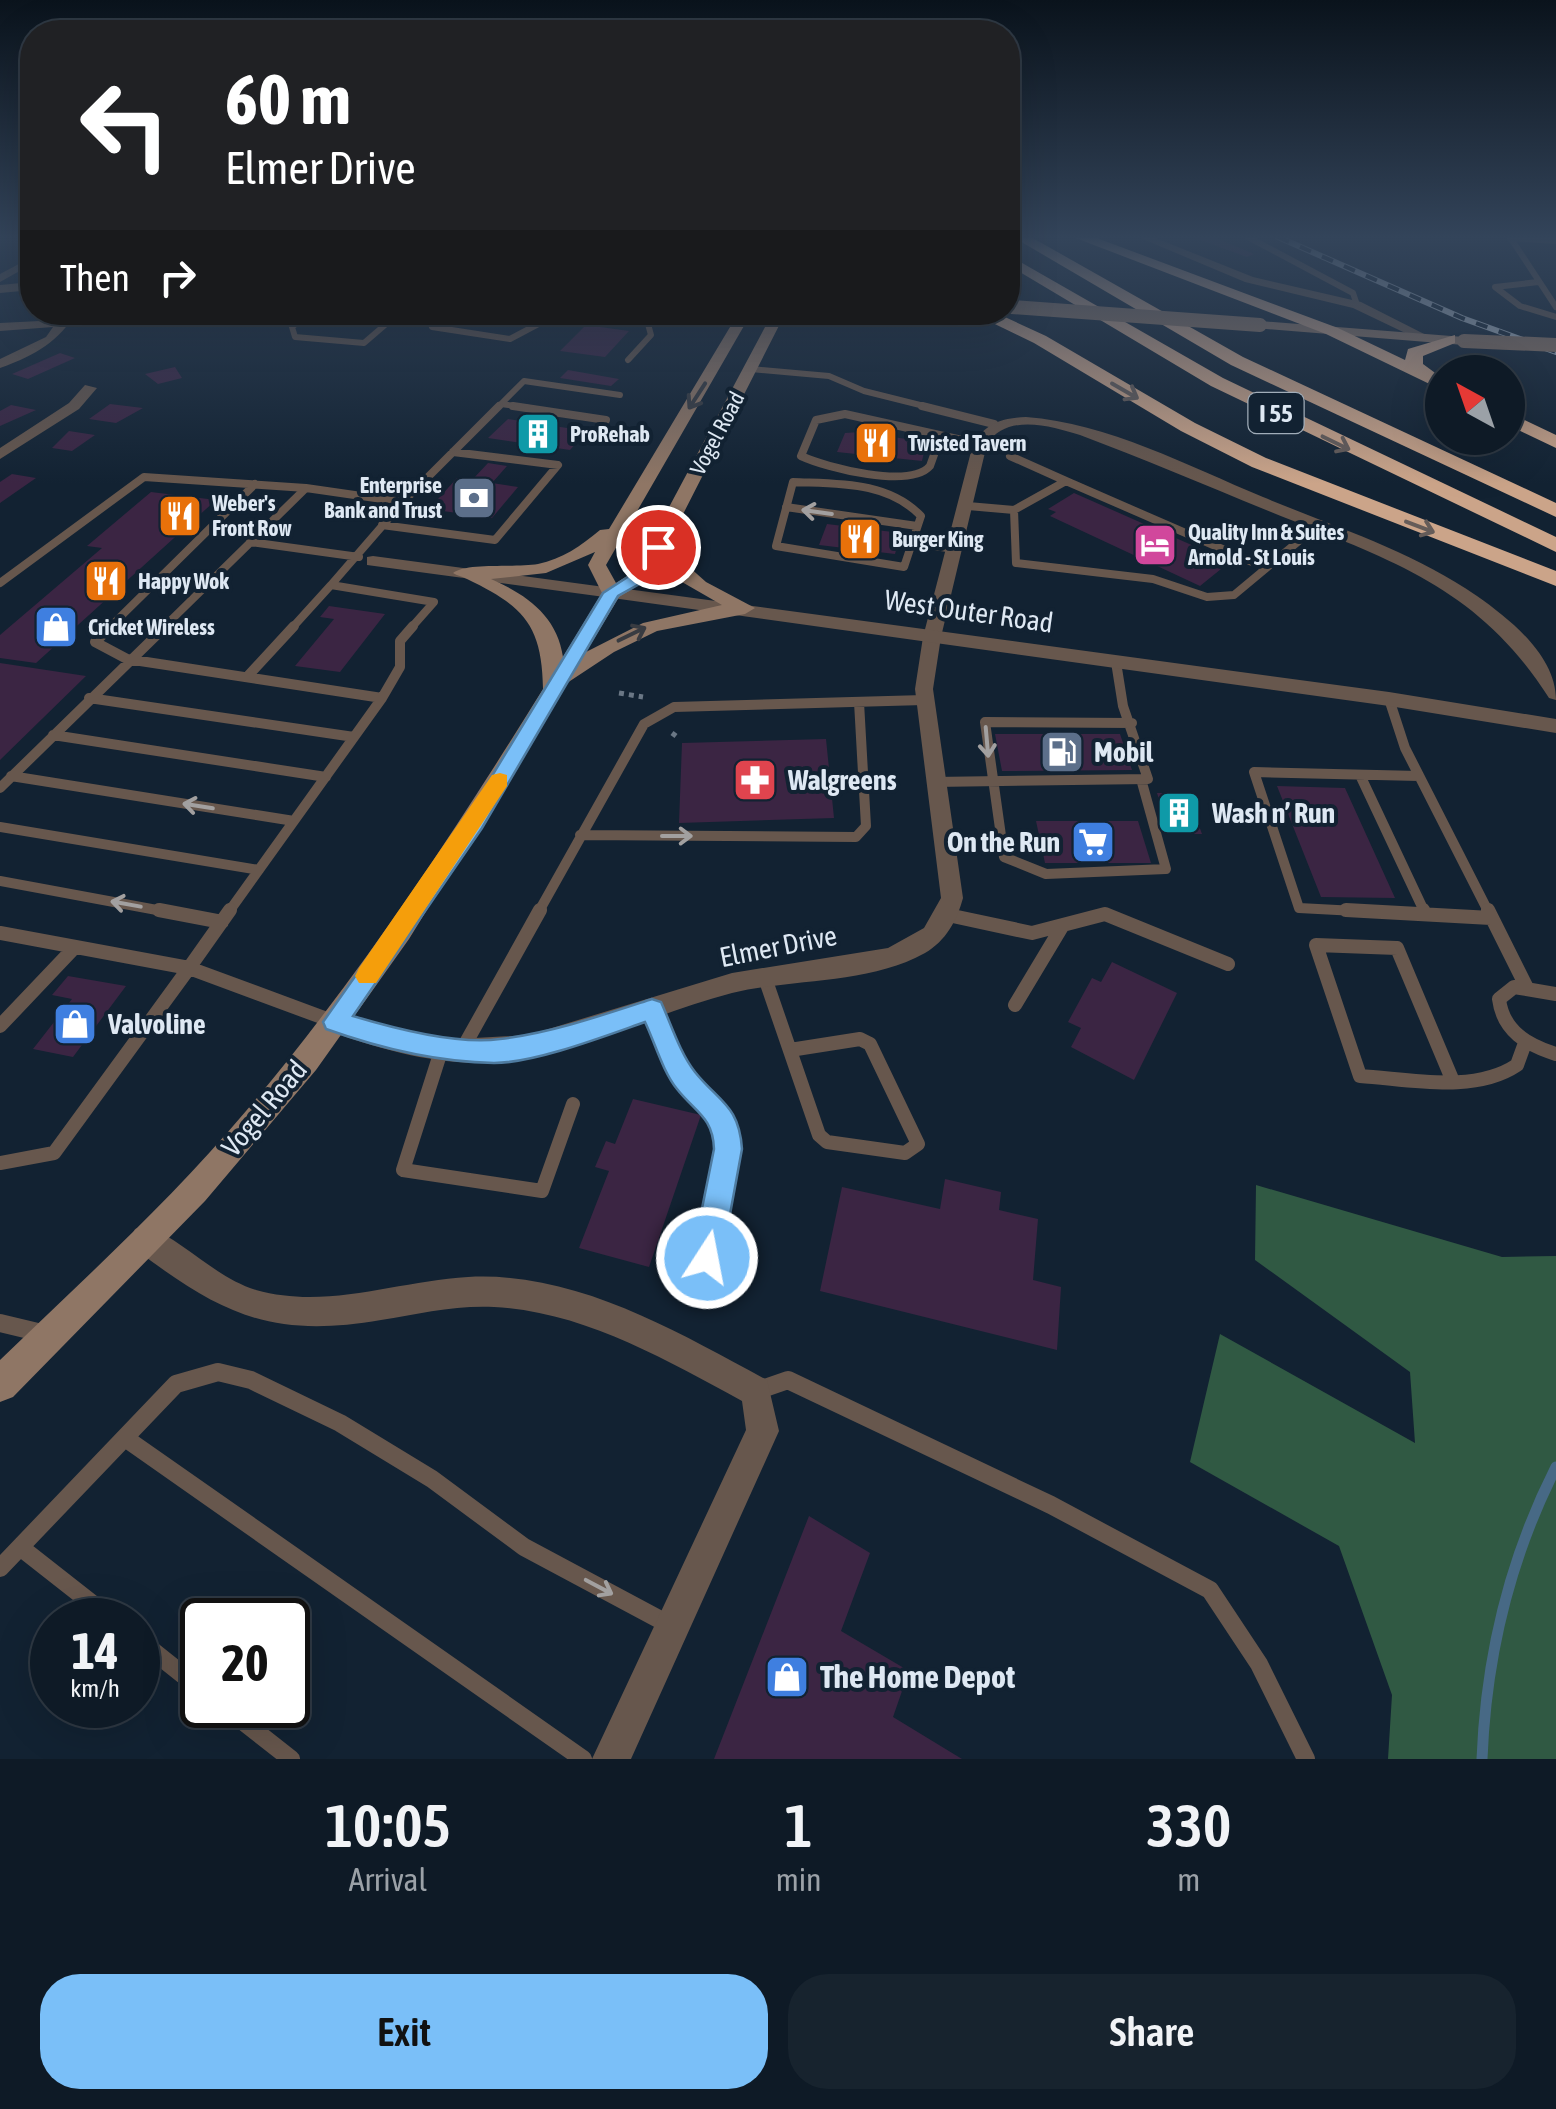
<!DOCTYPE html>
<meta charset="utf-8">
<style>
body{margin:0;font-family:"Asap Condensed",sans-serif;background:#17232e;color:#f1f3f6;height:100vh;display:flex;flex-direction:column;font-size:38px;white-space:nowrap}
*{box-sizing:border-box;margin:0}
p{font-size:32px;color:#9ba1a7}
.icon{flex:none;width:55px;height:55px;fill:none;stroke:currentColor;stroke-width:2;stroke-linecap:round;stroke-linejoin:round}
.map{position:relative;height:1759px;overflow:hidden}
.sheet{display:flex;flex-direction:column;background:#0e1a26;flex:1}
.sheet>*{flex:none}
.guide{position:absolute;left:20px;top:20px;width:1000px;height:305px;border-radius:40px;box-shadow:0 10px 40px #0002,0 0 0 2px #2e3843;background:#202124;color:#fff;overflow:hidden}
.needle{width:65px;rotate:320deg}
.fabs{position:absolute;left:1425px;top:355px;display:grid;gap:20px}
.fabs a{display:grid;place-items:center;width:100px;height:100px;border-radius:50%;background:#0e1a26;box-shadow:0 10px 40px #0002,0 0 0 2px #2e3843;font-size:50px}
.speed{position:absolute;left:30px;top:1598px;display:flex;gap:20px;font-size:50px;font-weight:700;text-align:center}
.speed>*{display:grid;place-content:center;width:130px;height:130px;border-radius:50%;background:#0e1a26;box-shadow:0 10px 40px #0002,0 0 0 2px #2e3843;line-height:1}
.speed small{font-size:25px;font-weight:400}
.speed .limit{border:5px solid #111;border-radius:15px;background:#fff;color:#111}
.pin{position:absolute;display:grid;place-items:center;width:85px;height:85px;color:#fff;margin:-42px;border:5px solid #fff;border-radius:50%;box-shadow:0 2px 10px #0007}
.me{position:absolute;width:110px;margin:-55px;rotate:11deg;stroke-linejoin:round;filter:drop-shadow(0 0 8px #0008)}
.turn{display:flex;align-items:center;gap:35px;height:210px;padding:0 40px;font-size:45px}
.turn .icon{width:130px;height:130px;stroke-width:2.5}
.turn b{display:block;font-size:70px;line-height:85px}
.then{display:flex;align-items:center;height:95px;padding:0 40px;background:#0003;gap:20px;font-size:38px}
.eta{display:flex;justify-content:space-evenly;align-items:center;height:170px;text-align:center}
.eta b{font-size:60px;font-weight:600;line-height:70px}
.primary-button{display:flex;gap:20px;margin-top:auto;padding:20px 40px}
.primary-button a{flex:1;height:115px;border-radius:40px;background:#7abff8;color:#111;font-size:40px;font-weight:600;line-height:115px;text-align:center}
.primary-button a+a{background:#17232e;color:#f1f3f6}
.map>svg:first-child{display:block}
.forest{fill:#305943}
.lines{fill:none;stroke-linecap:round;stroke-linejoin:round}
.stream{stroke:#476985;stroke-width:11}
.building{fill:#3b2543}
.path{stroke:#6a7785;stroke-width:5;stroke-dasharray:5 5;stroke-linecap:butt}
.service-far4{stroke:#67574d;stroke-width:6}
.service-far3{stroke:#67574d;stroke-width:8}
.service-far2{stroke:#67574d;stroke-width:10}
.service-far1{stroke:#67574d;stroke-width:14}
.service{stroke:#67574d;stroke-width:18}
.minor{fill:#67574d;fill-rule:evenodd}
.tertiary{fill:#67574d;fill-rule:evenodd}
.secondary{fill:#8f7665;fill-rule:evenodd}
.motorway{fill:#cba489;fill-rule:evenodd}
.rail-casing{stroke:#adb9c5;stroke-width:6}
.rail{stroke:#122232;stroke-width:4;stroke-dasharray:12;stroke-linecap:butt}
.secondary-bridge{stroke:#8f7665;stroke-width:14}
.oneway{stroke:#655c59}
.oneway2{stroke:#383b41}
.oneway3{stroke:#a2a0a0}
.route{fill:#7abff8;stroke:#4f7ca1;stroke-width:2.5}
.slow{fill:#f59e0b}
.labels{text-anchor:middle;stroke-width:8;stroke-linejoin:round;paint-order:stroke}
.far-street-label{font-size:22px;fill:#dee8f3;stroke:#122232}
.far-poi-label{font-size:22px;font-weight:bold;fill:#dee8f3;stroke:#122232;text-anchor:start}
.shield{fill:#122232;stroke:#a1adb9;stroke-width:2.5}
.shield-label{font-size:25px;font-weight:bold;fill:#dee8f3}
.street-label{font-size:28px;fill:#dee8f3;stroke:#122232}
.poi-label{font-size:28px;font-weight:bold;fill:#dee8f3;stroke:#122232;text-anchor:start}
.near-poi-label{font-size:32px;font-weight:bold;fill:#dee8f3;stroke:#122232;text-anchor:start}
</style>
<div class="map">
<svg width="1556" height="1759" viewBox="0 0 1556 1759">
<rect width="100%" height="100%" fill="#122232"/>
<path class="forest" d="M1256 1185 1502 1257 1556 1256V1759H1388L1392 1695 1339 1546 1190 1462 1220 1334 1415 1443 1410 1372 1255 1260Z"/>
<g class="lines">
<path class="stream" d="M1482 1759C1486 1655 1509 1560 1556 1467"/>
</g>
<path class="building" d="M1192 237H1214L1254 254 1247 257Z
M586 325 629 331 605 357 560 351Z
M60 353 75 358 28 379 12 374Z
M175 367 182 378 158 384 145 374Z
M568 370 619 379 611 386 560 378Z
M110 404 143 408 116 423 89 419Z
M11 405 36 410 0 426V411Z
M508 419 587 431 570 450 488 438Z
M69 431 95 435 72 451 52 448Z
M860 432 913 440 911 447 925 448 922 461 837 452 845 433Z
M488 463 507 466 492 483 518 487 492 518 429 509 457 478 472 480Z
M12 474 36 478 0 503V482Z
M151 492 216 500 36 663 0 658V635L102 548 87 546Z
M1074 493 1221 558 1219 562 1226 565 1200 586 1050 516 1056 512 1048 509Z
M827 524 901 533 895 554 819 545Z
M329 606 385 614 340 672 295 666 334 619 320 617Z
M0 663 86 676 0 760Z
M995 734H1120L1132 770 1002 771Z
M826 739 834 818 679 823 682 743Z
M1277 786 1345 788 1395 898 1321 897Z
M1157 793H1187L1202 834H1170Z
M1036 821H1138L1151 863H1045Z
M1112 962 1177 993 1134 1080 1071 1047 1081 1028 1068 1022 1092 978 1101 982Z
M68 976 126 986 73 1057 33 1049 72 999 52 995Z
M633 1099 701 1115 649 1267 579 1248 609 1171 595 1167 606 1141 615 1144Z
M945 1179 1001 1192 999 1210 1038 1219 1033 1280 1061 1287 1057 1350 820 1291 842 1187 940 1209Z
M809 1516 870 1553 841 1631 909 1671 893 1717 962 1759H714Z"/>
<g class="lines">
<path class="path" d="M619 693 643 697
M672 733 676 736"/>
<path class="service-far4" d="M1248 237 1353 293 1357 305
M1510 237 1556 307
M1510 238 1556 241
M1538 282 1495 287 1520 306 1556 317
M311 312 292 327 295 337 364 343 400 312
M452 312 432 327 510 339 561 312
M612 312 609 316 648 324 651 335 628 360
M751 369 829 376 864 391 932 408
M501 404 529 408
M497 408 524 381 620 395"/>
<path class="service-far3" d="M513 406 606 420
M922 406 994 424
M940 438 930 466C910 489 827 468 801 456L816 420 845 414 980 444
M1010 456 1066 481 1014 510 1016 563 1153 579 1207 597 1234 595 1318 525
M1066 481 1266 568
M793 482C838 484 887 481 921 516L904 567 776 546Z
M306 488 403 502 499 406
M403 502 331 585 434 602 411 628
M968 506 1014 510
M786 507 917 526
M382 525 495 540 558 465 453 452
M250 542 359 557
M912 543 955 549
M0 583 144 477 306 488 163 628
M109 628 255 484
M292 628 331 585"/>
<path class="service-far2" d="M112 626 95 642 127 659 382 698 228 913
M247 677 294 626
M89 698 354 737
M382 698 400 667V641L413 626
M1389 699 1405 748 1489 913
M1132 723 985 722 1004 857 1046 874 1166 869 1141 779
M53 735 326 777
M1360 775 1425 913
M11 776 294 821
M934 782 1148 779 1123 706 1116 662
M0 788 166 626
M0 827 259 870
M580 835 856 837 866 826 859 702
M0 881 173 913
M538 913 644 724 674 707 924 700
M1394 913 1299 908 1254 772 1419 776"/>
<path class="service-far1" d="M159 910 222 922
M1346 910 1491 918
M1423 910 1425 914
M1488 910 1526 986
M948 915 1032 933 1105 914 1228 964
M0 933 189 968 230 910
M765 978 819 1135 827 1142 905 1153 918 1144 870 1044 860 1039 790 1050
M1556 994 1514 987 1499 999C1503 1031 1527 1045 1556 1054
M1015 1005 1063 925
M652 1009C662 1031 670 1054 683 1075 699 1103 723 1114 728 1149L707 1258
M0 1026 75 947
M442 1048 403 1170 542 1191 573 1104
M463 1048 540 910
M1452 1079 1397 948 1316 945 1360 1076C1409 1079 1474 1094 1517 1065L1525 1043
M0 1163 54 1153 189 968 335 1022"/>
<path class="service" d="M0 1323 46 1334
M756 1391 788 1380 1051 1505 1210 1590 1259 1664 1306 1759
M125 1438 583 1759
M20 1547 113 1620
M0 1568 176 1384 218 1372 251 1380 340 1423 432 1479 524 1547 668 1624
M138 1639 202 1690
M222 1705 291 1759"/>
<path class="minor" d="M1138 237H1153L1253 277 1361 302 1432 338 1422 341 1353 308 1245 282Z
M32 257V264L0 282V274Z
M65 312H78C56 342 39 354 0 368V359L46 337 53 327 0 331V323L60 320Z
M85 385 97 388 79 409 0 459V448L69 403Z
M1026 417C1108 423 1188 466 1263 497 1335 527 1412 551 1477 596 1511 620 1556 656 1556 700L1549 698C1478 586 1388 559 1271 512 1207 486 1144 459 1080 435 1051 426 1007 413 987 444L941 637 933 689 963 898C957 920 946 941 925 953 867 985 795 978 732 993 653 1013 579 1055 498 1062 440 1067 379 1049 326 1030L322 1022 326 1014 335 1011 416 1033 457 1039 529 1035 732 973 888 948 924 928 941 898 915 689 923 637 973 444C986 423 1002 418 1026 417Z
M373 556 612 588 621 593 612 598 367 565V557Z
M145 1225C185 1241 214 1277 256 1290 327 1310 397 1281 468 1277 575 1271 676 1331 767 1380L779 1431 631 1759H592L746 1430 742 1401C664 1359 584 1312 494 1307 456 1305 418 1314 381 1320 271 1339 221 1314 135 1249L130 1239 135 1229Z"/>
<path class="tertiary" d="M32 282V290L0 293V285Z
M612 587 1389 692 1556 719V733L1389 706 605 597 602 593Z"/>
<path class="secondary" d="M739 312H752L606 565 616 583 635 571 773 312H786L679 522 688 566 706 582 755 608 745 614 657 631 614 652 567 683 409 939 316 1070 205 1201 13 1397 0 1402V1360C84 1279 171 1200 246 1111 357 980 452 836 543 689 542 624 523 606 467 579 462 576 457 576 453 573 466 562 516 568 538 564 562 559 581 546 600 530L609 529ZM664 551 682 582 722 605 643 623 586 652 619 597 650 578ZM595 552 588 565 602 593 563 657C557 616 527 595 491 579L546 573Z
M1260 321 1464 337 1471 341 1464 345 1255 328 1253 325Z"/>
<path class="motorway" d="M1013 237H1031L1243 357 1556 503V517L1231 365Z
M1073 237H1094L1338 328 1405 360 1408 349 1455 335V343L1423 356V364L1442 378V390L1326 334Z
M1008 255 1223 378 1556 537V552L1211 386 1008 265Z
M970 312H994L1046 336 1195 423 1266 458 1556 571V586L1252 467 1181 431 1034 343Z
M1508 412 1556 435V448L1508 425Z"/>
<defs>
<path id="rail" d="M1278 237 1462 318 1556 352"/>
</defs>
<use href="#rail" class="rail-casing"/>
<use href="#rail" class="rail"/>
<path class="secondary-bridge" d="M1012 307 1260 325
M1464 341 1556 345"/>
</g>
<defs><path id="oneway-shaft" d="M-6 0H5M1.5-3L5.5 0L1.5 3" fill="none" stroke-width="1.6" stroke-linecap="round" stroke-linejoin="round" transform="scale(2.5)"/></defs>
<g class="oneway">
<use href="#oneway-shaft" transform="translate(1125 391) rotate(30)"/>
<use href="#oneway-shaft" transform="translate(1336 443) rotate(26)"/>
<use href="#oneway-shaft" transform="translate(1420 527) rotate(21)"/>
</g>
<g class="oneway2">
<use href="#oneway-shaft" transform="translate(697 396) rotate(123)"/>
<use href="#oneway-shaft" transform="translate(632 634) rotate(-26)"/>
</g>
<g class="oneway3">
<use href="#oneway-shaft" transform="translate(817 512) rotate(-172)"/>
<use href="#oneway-shaft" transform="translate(987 742) rotate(85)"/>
<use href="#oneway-shaft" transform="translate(198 806) rotate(-171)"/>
<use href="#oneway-shaft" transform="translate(677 836)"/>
<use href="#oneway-shaft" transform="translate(126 904) rotate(-170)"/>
<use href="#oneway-shaft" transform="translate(599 1587) rotate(28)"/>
</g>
<linearGradient id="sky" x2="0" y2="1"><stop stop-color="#0a131c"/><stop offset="0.49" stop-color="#33445a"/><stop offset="1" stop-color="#33445a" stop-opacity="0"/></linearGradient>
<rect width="1556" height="484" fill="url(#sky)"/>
<path class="route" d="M652 543 666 547 650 578 618 596 482 828 353 1016C393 1028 459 1045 500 1039 551 1033 603 1015 652 999L661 1002C671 1024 680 1053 695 1072 719 1102 739 1105 742 1149L722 1258 718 1269 707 1273 696 1269 692 1258 714 1149C713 1117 695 1112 677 1089 663 1072 655 1043 645 1022 605 1036 535 1063 494 1063 438 1062 379 1048 326 1029L323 1022 467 817 603 593 637 571Z"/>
<path class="slow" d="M500 773 507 775V786L376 983H359L355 976 359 968 492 775Z"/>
<defs>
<symbol id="building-square" viewBox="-11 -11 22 22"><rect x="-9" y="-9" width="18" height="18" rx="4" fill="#0f9aa8" stroke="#122232"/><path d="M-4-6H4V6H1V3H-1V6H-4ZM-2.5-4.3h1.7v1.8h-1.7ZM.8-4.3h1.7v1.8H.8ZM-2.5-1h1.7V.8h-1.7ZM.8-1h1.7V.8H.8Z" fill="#fff"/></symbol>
<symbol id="restaurant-square" viewBox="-11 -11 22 22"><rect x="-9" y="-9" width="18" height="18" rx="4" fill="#e8710a" stroke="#122232"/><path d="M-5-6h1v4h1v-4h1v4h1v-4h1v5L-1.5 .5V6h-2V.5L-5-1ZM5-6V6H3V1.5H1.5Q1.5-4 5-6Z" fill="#fff"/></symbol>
<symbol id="bank-square" viewBox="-11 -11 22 22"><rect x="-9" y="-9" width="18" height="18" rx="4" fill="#5c6f8a" stroke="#122232"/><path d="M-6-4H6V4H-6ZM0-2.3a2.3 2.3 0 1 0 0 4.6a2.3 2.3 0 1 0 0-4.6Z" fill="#fff"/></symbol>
<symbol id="hotel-square" viewBox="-11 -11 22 22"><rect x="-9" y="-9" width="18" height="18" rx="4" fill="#d1479c" stroke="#122232"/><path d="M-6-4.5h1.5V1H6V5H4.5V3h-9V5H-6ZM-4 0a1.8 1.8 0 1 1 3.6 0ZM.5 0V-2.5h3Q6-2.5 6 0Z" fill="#fff"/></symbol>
<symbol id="shop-square" viewBox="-11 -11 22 22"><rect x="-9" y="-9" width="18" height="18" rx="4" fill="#3f7fe0" stroke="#122232"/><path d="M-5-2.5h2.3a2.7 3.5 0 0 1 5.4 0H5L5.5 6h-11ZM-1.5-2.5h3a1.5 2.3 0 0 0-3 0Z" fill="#fff"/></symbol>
<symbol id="fuel-square" viewBox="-11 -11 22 22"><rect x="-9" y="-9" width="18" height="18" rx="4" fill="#5c6f8a" stroke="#122232"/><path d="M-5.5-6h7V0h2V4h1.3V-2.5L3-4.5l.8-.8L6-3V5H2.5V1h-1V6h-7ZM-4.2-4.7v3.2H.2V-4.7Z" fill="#fff"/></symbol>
<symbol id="pharmacy-square" viewBox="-11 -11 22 22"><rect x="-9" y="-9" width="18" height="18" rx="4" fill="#e0444e" stroke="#122232"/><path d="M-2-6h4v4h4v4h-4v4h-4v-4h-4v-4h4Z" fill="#fff"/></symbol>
<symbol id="supermarket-square" viewBox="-11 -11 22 22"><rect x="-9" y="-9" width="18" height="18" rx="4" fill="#3f7fe0" stroke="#122232"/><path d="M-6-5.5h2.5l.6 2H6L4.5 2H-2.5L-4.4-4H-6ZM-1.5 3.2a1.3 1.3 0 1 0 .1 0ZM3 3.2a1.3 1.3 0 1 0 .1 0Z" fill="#fff"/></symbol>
</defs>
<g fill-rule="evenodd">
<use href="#building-square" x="513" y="409" width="50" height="50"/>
<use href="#restaurant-square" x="851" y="418" width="50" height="50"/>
<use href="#bank-square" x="449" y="473" width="50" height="50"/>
<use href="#restaurant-square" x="155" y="491" width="50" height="50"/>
<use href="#restaurant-square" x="835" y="514" width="50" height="50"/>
<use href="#hotel-square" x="1130" y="520" width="50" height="50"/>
<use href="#restaurant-square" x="81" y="556" width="50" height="50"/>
<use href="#shop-square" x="31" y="602" width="50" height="50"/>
<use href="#fuel-square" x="1037" y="727" width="50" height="50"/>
<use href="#pharmacy-square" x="730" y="755" width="50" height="50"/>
<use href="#building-square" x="1154" y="788" width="50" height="50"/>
<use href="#supermarket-square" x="1068" y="817" width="50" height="50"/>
<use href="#shop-square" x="50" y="999" width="50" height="50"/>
<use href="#shop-square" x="762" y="1652" width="50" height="50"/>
</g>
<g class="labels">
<g class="far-street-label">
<text transform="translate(717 433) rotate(-62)" y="8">Vogel Road</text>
</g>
<g class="far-poi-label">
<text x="570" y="442">ProRehab</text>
<text x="908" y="451">Twisted Tavern</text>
<text x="442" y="493" text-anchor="end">Enterprise<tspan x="442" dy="25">Bank and Trust</tspan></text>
<text x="212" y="511">Weber's<tspan x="212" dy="25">Front Row</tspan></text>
<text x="1188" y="540">Quality Inn &amp; Suites<tspan x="1188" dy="25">Arnold - St Louis</tspan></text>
<text x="892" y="547">Burger King</text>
<text x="138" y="589">Happy Wok</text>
<text x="88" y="635">Cricket Wireless</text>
</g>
<rect class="shield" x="1248.5" y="393" width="55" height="40" rx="8"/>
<g class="shield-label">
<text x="1276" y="422">I 55</text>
</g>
<g class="street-label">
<text transform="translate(969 611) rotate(8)" y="10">West Outer Road</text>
<text transform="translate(778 946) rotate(-11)" y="10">Elmer Drive</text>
<text transform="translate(264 1108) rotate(-50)" y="10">Vogel Road</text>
</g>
<g class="poi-label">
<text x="1094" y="762">Mobil</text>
<text x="788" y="790">Walgreens</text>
<text x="1212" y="823">Wash n’ Run</text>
<text x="1060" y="852" text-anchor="end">On the Run</text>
<text x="108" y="1034">Valvoline</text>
</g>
<g class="near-poi-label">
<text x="820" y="1688">The Home Depot</text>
</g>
</g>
</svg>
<div class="fabs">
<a><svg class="needle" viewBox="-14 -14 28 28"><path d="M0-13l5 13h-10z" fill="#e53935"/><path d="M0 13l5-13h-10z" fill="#9ba1a7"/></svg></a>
</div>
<div class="speed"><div>14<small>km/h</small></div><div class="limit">20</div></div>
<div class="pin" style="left:658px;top:547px;background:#d93025"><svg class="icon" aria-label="arrive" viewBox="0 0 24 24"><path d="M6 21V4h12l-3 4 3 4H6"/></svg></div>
<svg class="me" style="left:707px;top:1258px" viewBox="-20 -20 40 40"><circle r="17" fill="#7abff8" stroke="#fff" stroke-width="3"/><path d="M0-11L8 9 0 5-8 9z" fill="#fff"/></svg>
<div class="guide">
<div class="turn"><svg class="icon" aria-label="left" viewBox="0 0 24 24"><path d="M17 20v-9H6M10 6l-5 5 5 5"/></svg><div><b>60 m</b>Elmer Drive</div></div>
<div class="then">Then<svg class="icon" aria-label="right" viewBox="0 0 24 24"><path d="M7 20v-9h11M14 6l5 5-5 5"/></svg></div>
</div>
</div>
<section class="sheet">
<div class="eta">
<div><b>10:05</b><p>Arrival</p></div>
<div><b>1</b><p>min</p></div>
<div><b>330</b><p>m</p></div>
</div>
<div class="primary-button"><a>Exit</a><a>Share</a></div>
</section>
